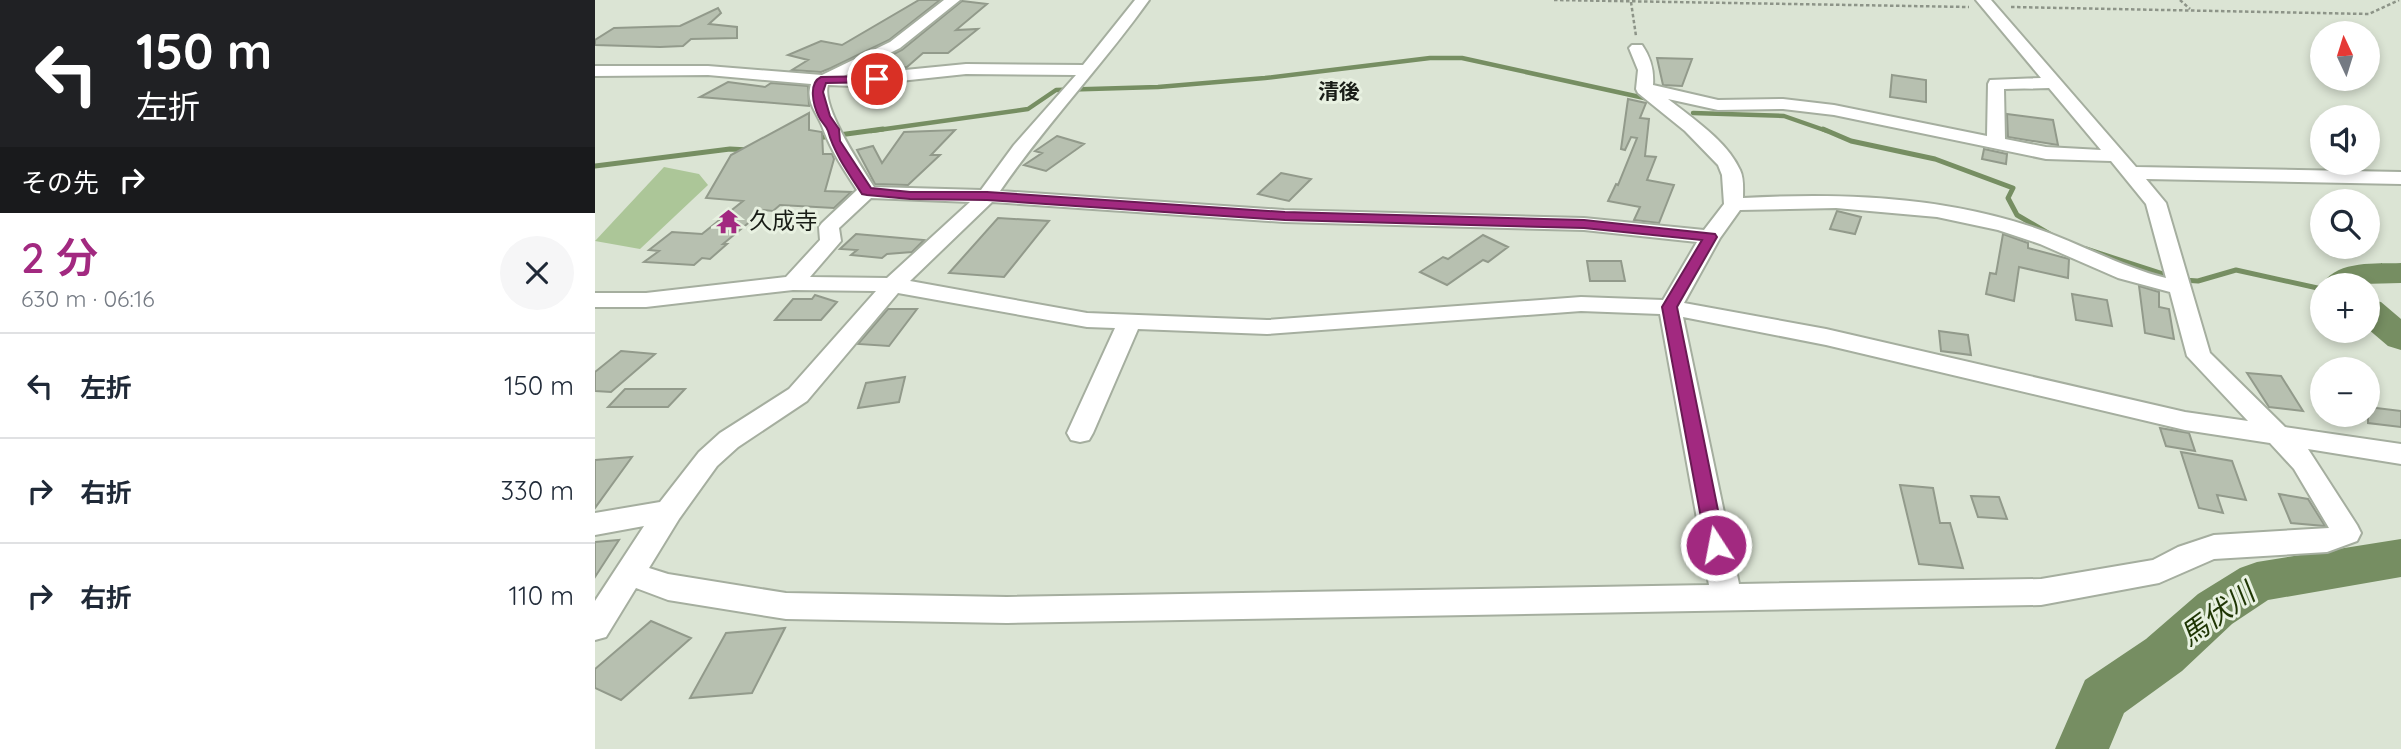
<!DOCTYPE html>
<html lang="ja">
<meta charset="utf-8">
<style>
body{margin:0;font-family:Quicksand,"Noto Sans JP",sans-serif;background:#f6f6f7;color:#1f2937;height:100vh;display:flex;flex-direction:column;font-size:26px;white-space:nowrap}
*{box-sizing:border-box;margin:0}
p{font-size:23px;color:#747a83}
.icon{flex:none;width:38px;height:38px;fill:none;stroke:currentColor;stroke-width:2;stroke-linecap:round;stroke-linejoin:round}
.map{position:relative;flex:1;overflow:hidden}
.sheet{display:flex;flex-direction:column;background:#fff;width:595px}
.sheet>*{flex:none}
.banner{background:#202124;color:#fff;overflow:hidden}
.needle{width:46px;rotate:356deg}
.tools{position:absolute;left:1715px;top:21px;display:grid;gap:14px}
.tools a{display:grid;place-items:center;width:70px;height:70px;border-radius:50%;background:#fff;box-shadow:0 4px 10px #0003;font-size:35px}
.pin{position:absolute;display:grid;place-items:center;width:60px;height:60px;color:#fff;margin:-30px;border:4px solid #fff;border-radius:50%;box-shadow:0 2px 7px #0007}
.me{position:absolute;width:77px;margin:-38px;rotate:349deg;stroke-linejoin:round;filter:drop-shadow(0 0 5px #0008)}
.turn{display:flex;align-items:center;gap:24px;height:147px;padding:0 21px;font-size:32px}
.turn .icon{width:91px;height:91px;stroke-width:2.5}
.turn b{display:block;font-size:49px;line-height:60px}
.then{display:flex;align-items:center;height:66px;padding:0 21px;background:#0003;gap:14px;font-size:26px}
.round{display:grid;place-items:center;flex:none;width:74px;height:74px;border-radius:37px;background:#f6f6f7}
.summary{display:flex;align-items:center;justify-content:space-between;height:119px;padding:0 21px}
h1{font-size:42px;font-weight:600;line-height:52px;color:#a22980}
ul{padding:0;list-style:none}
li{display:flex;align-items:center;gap:21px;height:105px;padding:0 21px;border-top:2px solid #e0e1e3}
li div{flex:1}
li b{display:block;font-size:26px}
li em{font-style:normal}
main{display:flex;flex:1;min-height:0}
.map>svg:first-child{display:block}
.green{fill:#acc698}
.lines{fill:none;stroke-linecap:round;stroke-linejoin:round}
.stream-far1{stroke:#768e62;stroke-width:4.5}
.stream{stroke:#768e62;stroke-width:5}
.river{fill:#768e62;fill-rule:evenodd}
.building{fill:#b7c0b0;stroke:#929a8b;stroke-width:2}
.minor-casing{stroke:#a5ae9f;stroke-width:4}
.path{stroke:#8d9488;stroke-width:2.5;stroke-dasharray:3.5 2.5;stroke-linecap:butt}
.minor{fill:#fff;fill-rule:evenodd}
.route{fill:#a22980;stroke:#691b53;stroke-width:2}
.labels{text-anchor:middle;stroke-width:6;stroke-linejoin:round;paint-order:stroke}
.far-quarter-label{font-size:21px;font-weight:bold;fill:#191d17;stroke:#e8f1e1}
.poi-label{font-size:23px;fill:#191d17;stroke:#e8f1e1;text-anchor:start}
.near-water-label{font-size:28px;font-style:italic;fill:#1f3604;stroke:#e8f1e1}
</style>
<main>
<section class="sheet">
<div class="banner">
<div class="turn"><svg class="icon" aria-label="left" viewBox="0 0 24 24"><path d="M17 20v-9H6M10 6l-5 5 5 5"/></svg><div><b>150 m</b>左折</div></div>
<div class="then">その先<svg class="icon" aria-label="right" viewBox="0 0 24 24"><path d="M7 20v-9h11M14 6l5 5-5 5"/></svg></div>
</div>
<div class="summary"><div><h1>2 分</h1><p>630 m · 06:16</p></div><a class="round"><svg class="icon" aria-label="close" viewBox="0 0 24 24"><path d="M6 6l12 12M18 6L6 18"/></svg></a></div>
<ul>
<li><svg class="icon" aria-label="left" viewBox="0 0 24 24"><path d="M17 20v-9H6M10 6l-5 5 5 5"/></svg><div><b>左折</b></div><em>150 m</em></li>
<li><svg class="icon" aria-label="right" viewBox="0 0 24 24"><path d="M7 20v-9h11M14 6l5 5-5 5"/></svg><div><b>右折</b></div><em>330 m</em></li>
<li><svg class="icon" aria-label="right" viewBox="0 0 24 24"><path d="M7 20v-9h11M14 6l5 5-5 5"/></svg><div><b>右折</b></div><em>110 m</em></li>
</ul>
</section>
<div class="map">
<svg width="1806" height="749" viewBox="0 0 1806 749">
<rect width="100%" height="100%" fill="#dbe4d4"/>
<path class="green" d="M69 167 104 174 113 185 45 249 0 241Z"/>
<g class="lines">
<path class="stream-far1" d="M1098 113 1189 116 1232 131
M276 131 433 109 461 90 563 87 670 78 835 58H867L1054 99"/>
<path class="stream" d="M1228 129 1256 141 1340 159 1418 188 1413 198 1422 215 1458 236
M222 138 288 129
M0 166 135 149 154 150
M1491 249 1577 277
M1588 280 1603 281 1641 270 1727 289
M1738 285 1745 283"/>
<path class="river" d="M1806 263V283L1729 285 1728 283C1744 260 1781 264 1806 263Z
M1773 299 1786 302 1806 319V350L1793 346 1773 329Z
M1806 539V577L1673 600 1637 624 1587 671 1529 713 1514 749H1460L1490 680 1551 639 1603 594 1645 568 1662 562Z"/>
</g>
<path class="building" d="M324 0H345L294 40 236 68 226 72 197 70 213 60 193 55 226 41 247 45Z
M367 1 392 4 361 30 383 29 353 53H328L312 67 263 72 307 50Z
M123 8 126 13 114 24 142 27V38L96 39 88 46 65 47 0 45V40L19 28 85 26Z
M1062 58 1097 59 1087 86 1068 85Z
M1297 75 1331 80V102L1295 97Z
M133 82 170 87 176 83 213 86 214 106 105 97Z
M1033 99 1051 103 1045 118 1054 119 1050 156 1061 157 1052 180 1079 185 1064 223 1039 220 1045 207 1013 201 1021 184 1023 185 1042 138 1036 137 1030 150 1026 149Z
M214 113V130L227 132 228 154H237L239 159 230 191 256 192 239 208 185 205 178 211 169 210 128 244H132L115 259 107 258 99 265 49 262 64 251 54 250 77 232 107 234 148 201 111 198 136 155Z
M1412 114 1458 120 1463 145 1413 137Z
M360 130 336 155H345L313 185 280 184 262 150 278 146 287 163 309 132Z
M462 136 489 144 451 171 429 165 447 153 440 151Z
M1389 149 1412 154 1411 164 1387 159Z
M686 173 716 179 694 201 663 194Z
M1242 211 1266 217 1260 234 1235 229Z
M403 218 454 221 409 277 354 273Z
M261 234 306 238 329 240 317 252 292 254 287 258 256 255 262 250 245 249Z
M1408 234 1433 243V248L1474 259 1473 278 1424 267 1419 301 1391 294 1395 273 1401 274Z
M888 235 913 247 893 262 888 260 852 285 825 272 848 257 853 259Z
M992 261H1026L1030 281H995Z
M1544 286 1564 292V307L1574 309 1579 339 1550 333Z
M1477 294 1512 300 1517 326 1481 320Z
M220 295 242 302 226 320H180L198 299H217Z
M293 309H322L294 346 263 344Z
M1344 331 1373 335 1376 355 1346 351Z
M26 351 60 354 16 392 0 391V372Z
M1652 373 1686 376 1708 411 1674 407Z
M310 377 304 402 263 408 271 383Z
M30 389H90L73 407H13Z
M1773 407 1806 411V427L1773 423Z
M1565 428 1594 433 1600 451 1571 446Z
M1586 452 1637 461 1651 500 1622 495 1628 513 1604 508Z
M37 457 0 508V460Z
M1305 485 1338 488 1345 523H1355L1368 568 1324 564Z
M1684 494 1713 499 1730 526 1696 523Z
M1376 496 1404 497 1412 519 1383 517Z
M24 540 0 577V542Z
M56 621 96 638 26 700 0 688V669Z
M190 628 157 693 95 698 131 633Z"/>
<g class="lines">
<defs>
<path id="minor" d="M349 0H365L305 48 249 76 371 64 488 65 540 0H554C507 66 451 124 405 191L689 210 989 218 1109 230 1129 204 1127 175 1123 165 1090 131 1043 93 1041 89 1043 70 1034 48 1037 45H1047C1056 58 1059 70 1058 85L1123 100 1188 99 1239 105 1392 136 1393 84 1395 80 1446 78 1381 0H1396L1541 167 1806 172V184L1551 179 1571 203 1615 353 1690 427 1806 444V464L1713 449 1762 525 1766 533 1762 541 1732 552 1619 559 1564 583 1446 605 412 623 191 619 73 600 41 588 11 637 0 640V601L49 526 0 535V513L65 502 104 452 125 433 194 389 281 291 198 290 51 307H0V293H51L191 277 225 240 224 227 227 223 262 190C249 170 237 152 229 131 224 114 210 104 216 84L113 75 0 76V66H113L227 75 295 42ZM371 74 481 75 419 145 386 190 279 187C266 166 226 107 233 85L258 86ZM1454 88 1506 150 1451 147 1410 139 1409 89ZM1073 99 1123 110 1188 109 1239 115 1451 159 1516 161 1551 204 1571 278C1522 266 1479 240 1431 225 1340 196 1243 193 1148 198 1148 189 1149 178 1145 170 1132 141 1097 118 1073 99ZM276 198 375 202 292 278 215 277 246 241 244 228ZM397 202 689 222 989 230 1102 242 1068 300 986 297 672 320 492 313 315 281ZM1241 208 1342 217 1403 230 1445 244 1523 278 1575 292 1592 356 1653 421 1590 412 1231 329 1089 303 1125 238 1145 210ZM303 293 492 327 520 328 472 433 476 440 485 442 494 440 498 433 543 329 672 334 986 311 1065 314 1114 585 412 597 191 593 73 574 54 568 84 519 122 466 143 447 212 401ZM1088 317 1231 345 1590 430 1675 443 1699 469 1734 528 1619 535 1583 547 1558 560 1446 579 1144 584Z"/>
</defs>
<use href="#minor" class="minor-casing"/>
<path class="path" d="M959 0 1374 7
M1585 0 1595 9
M1036 2 1041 36
M1416 7 1774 14 1804 0"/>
<use href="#minor" class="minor"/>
</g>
<path class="route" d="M282 76 287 79 286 82 231 83 228 92 235 116 244 129 245 141 276 188 315 192H392L690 212 989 220 1120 234 1122 237 1082 307 1130 545 1128 551 1121 553 1114 551 1111 545 1067 307 1107 240 989 228 690 220 392 200 315 199 272 195 267 194C254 174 239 153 233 131 231 125 226 122 224 117 218 105 213 83 226 77Z"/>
<defs>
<symbol id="temple-bare" viewBox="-9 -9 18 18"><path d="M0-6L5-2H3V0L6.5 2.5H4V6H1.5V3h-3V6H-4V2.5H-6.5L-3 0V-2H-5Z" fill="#a22980" stroke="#e8f1e1" stroke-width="2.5" paint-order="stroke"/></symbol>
</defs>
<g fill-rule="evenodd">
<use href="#temple-bare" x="116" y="204" width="35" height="35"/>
</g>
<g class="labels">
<g class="far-quarter-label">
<text x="744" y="99">清後</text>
</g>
<g class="poi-label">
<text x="154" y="229">久成寺</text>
</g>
<g class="near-water-label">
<text transform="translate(1622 614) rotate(-36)" y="10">馬伏川</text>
</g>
</g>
</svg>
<div class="tools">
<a><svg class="needle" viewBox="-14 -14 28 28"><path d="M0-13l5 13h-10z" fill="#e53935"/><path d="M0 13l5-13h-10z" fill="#747a83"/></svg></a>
<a><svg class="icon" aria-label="sound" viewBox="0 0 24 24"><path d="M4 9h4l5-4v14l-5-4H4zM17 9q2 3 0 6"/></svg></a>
<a><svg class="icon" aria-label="search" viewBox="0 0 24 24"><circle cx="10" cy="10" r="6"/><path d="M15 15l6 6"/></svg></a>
<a>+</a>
<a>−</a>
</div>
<div class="pin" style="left:282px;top:79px;background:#d93025"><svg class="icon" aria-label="arrive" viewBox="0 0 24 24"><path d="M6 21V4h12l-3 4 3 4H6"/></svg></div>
<svg class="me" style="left:1121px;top:545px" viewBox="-20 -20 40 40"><circle r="17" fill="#a22980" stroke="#fff" stroke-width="3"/><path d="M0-11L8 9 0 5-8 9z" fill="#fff"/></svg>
</div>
</main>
